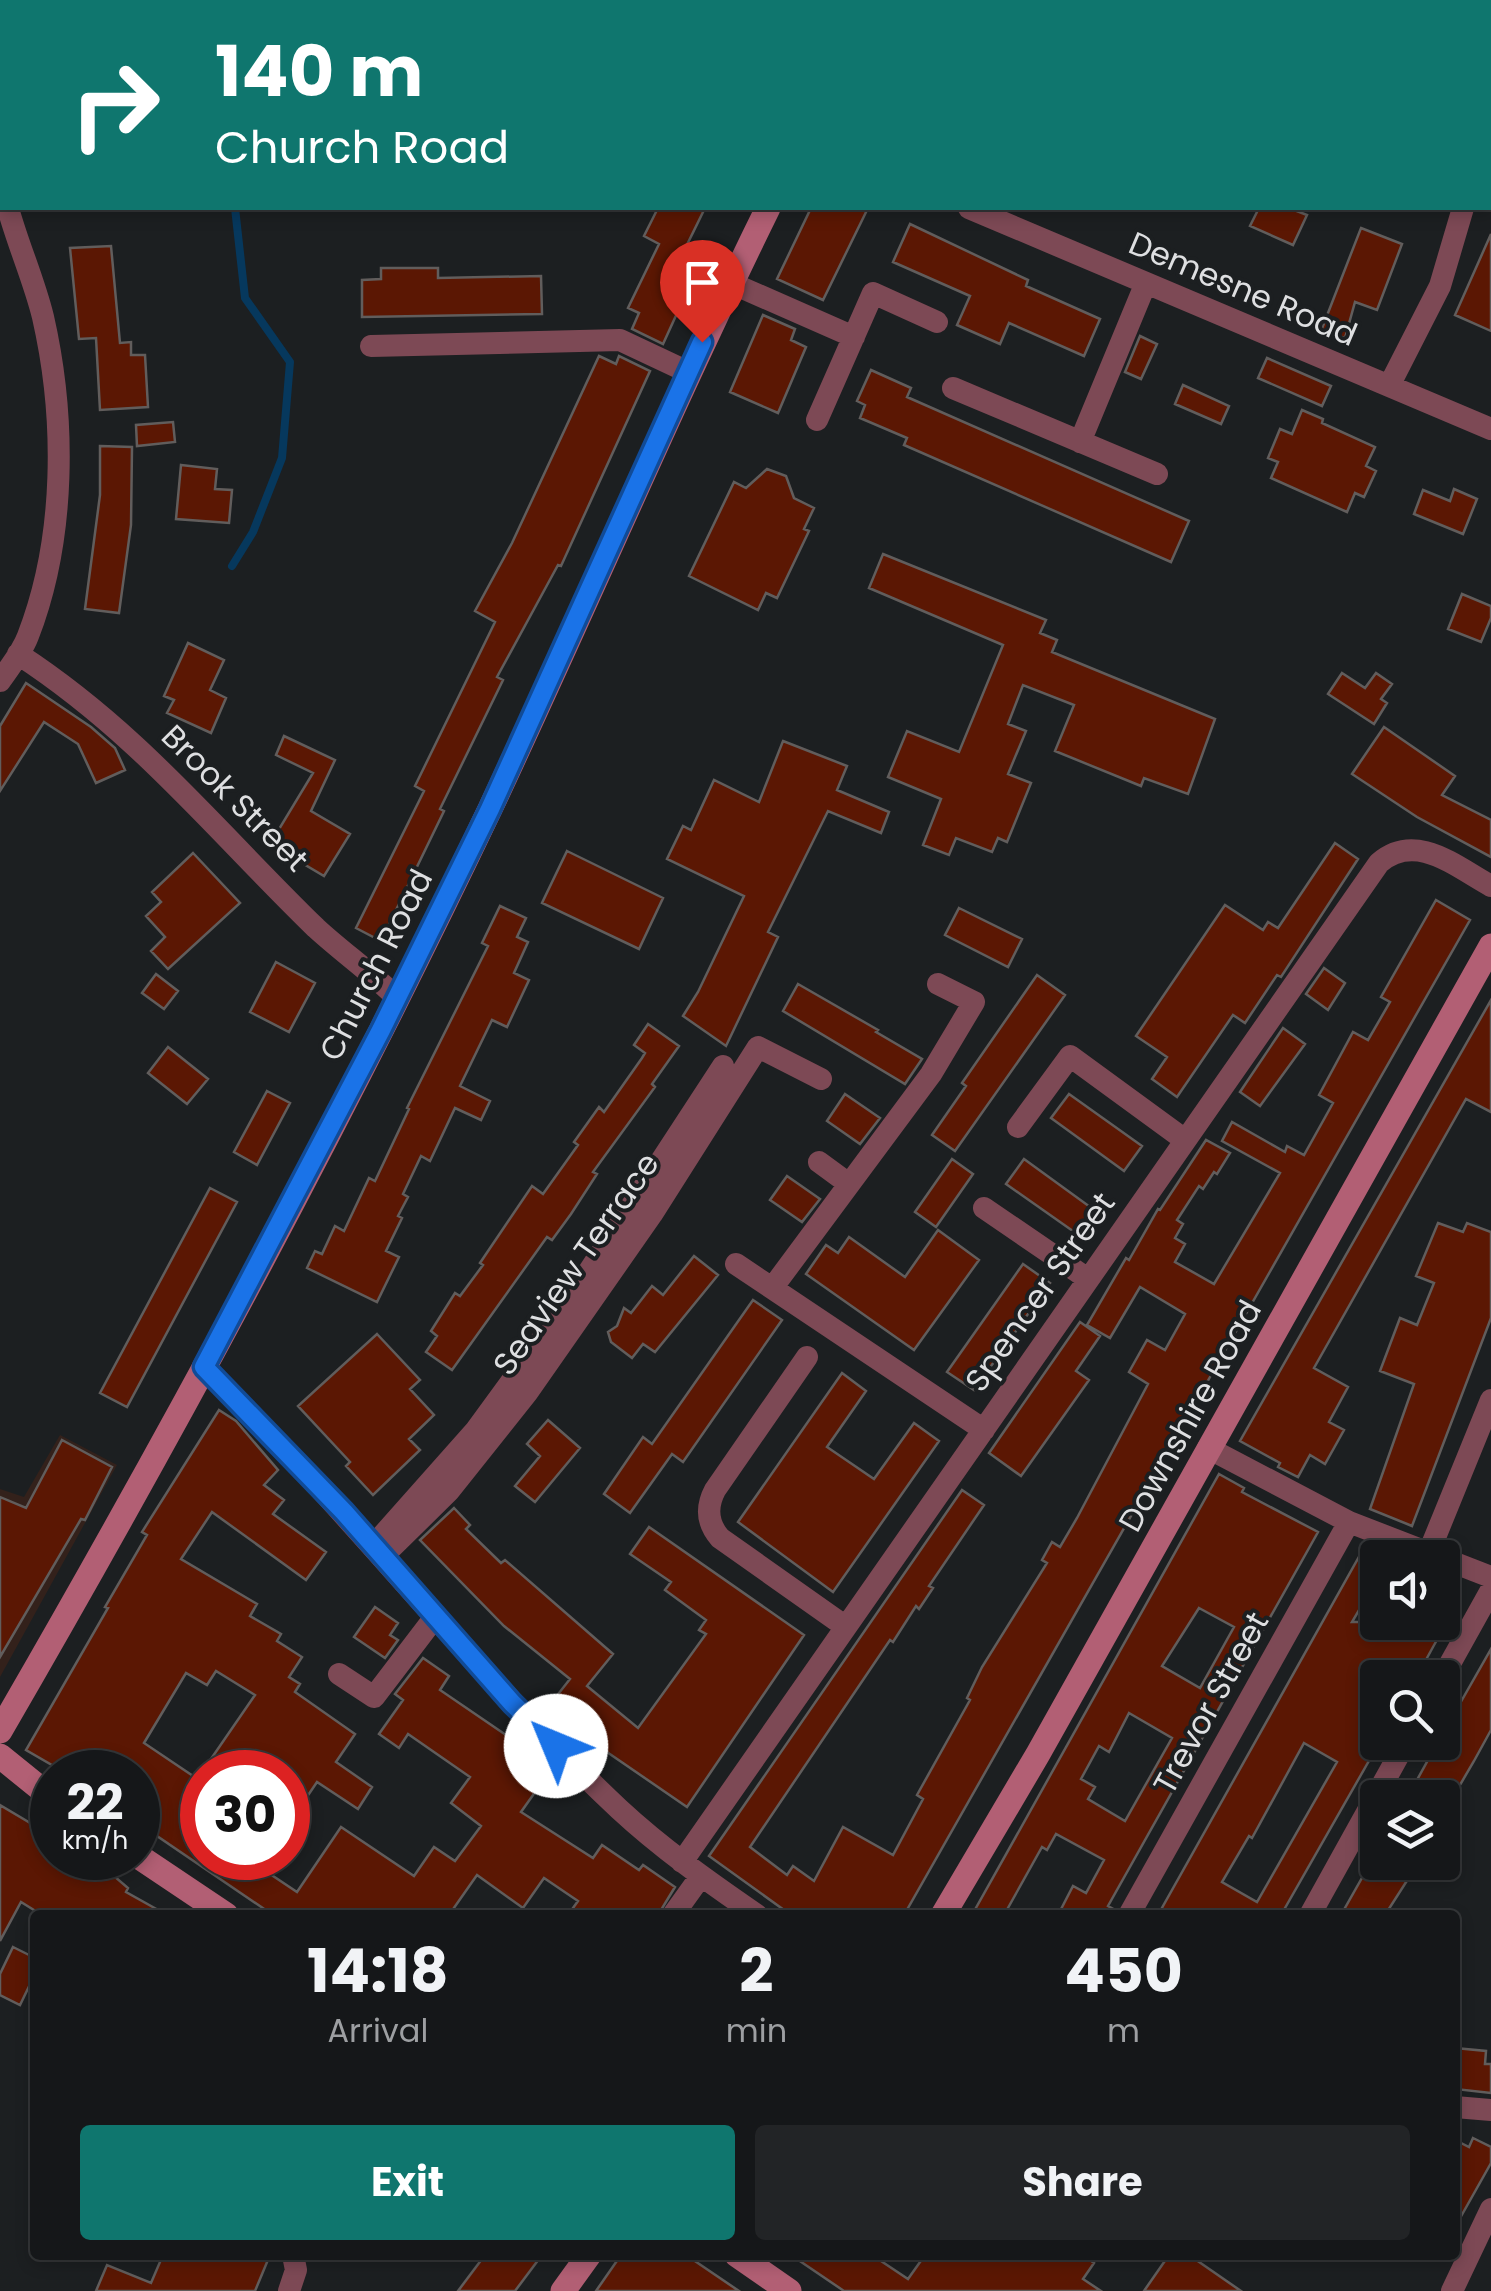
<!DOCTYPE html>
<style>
body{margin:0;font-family:Poppins,sans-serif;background:#222426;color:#f1f3f6;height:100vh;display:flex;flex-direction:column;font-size:38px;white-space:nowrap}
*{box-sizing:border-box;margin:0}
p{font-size:32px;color:#9d9fa2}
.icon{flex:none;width:55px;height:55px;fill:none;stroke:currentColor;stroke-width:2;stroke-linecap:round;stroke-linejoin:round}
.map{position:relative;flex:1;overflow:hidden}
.drawer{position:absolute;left:30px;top:1910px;width:1430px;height:350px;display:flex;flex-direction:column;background:#151719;border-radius:10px;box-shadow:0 5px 15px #0003,0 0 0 2px #343638}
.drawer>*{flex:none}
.top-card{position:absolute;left:0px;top:0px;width:1492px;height:210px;box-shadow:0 5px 15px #0003,0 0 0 2px #343638;background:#0f766e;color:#fff;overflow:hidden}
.buttons{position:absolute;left:1360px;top:1540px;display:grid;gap:20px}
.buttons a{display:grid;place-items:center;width:100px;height:100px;border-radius:10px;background:#151719;box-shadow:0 5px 15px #0003,0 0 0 2px #343638;font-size:50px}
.speed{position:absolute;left:30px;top:1750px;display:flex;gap:20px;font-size:50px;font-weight:700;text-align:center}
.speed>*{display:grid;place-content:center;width:130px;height:130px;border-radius:50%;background:#151719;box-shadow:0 5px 15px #0003,0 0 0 2px #343638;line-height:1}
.speed small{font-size:25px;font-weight:400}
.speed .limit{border:15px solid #d22;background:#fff;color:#111}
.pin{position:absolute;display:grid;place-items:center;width:85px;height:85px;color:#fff;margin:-102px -42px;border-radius:50% 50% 50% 0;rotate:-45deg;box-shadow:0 0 10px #0007}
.pin .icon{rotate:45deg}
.me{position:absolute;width:110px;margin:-55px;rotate:315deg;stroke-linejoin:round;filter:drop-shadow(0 0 8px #0008)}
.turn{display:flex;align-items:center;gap:35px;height:210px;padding:0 50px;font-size:45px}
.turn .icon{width:130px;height:130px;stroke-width:2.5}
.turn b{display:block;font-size:70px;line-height:85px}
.eta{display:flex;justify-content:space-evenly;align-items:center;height:170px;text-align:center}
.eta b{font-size:60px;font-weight:700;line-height:70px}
.action{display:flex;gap:20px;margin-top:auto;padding:20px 50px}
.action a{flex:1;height:115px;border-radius:10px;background:#0f766e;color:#fff;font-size:40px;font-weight:700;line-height:115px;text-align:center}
.action a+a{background:#222426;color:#f1f3f6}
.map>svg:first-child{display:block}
.commercial{fill:#33211b}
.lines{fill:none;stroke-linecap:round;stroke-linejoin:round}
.stream{stroke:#06385d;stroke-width:8}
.building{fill:#5b1703;stroke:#615d5c;stroke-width:2.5;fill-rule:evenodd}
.street{stroke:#7d4955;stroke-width:22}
.secondary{stroke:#b25f74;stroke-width:25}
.route-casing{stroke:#114b97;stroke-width:25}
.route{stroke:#1a73e8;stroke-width:18}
.labels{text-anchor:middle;stroke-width:8;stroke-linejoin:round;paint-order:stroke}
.street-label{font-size:32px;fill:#dedfe1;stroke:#1c1f21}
</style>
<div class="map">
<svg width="1491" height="2291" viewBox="0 0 1491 2291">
<rect width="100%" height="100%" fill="#1c1f21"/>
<path class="commercial" d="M60 1435 117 1465 0 1677V1489L24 1497Z"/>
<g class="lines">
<path class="stream" d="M218 0V2
M232 566 253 532 282 458 290 362 245 298 235 208"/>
</g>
<path class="building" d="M658 208H705L682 255 700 263 663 344 632 329 639 313 628 308 659 244 644 236Z
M811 208H868L823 300 777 279Z
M1259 208H1289L1307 215 1293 245 1250 226Z
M910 224 1028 280 1026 286 1100 319 1084 356 1009 323 1000 344 957 325 970 296 893 262Z
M1361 228 1402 244 1377 310 1355 302 1345 338 1321 331Z
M1491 234V331L1455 315Z
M111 246 120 343 131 342V355H145L148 407 100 410 96 338 79 339 70 248Z
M381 268H438V278L541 276 542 314 362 317V280L381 279Z
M763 315 795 329 791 340 806 347 778 413 730 392Z
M1140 336 1157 344 1141 379 1125 372Z
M599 356 616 364 619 356 650 371 561 566 558 565 497 677 503 680 440 809 444 811 381 941 356 928 424 791 415 786 495 622 475 611 512 543Z
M1267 358 1331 386 1322 406 1258 378Z
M871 370 911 388 907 397 1189 521 1171 562 904 445 907 438 860 418 865 405 857 401Z
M1183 385 1229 406 1221 424 1175 404Z
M1302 410 1323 419 1322 423 1375 447 1366 466 1376 471 1364 497 1355 493 1347 512 1271 478 1278 462 1268 458 1280 429 1292 434Z
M173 422 175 442 137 446 136 425Z
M100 446 132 447 131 525 119 613 85 609 100 495Z
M181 465 217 469 215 489 232 490 229 523 176 519Z
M767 469 786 476 794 498 814 508 804 529 809 531 777 598 766 593 758 610 689 576 734 482 746 488Z
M1454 489 1477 499 1463 534 1414 514 1423 490 1450 501Z
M883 554 1046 620 1040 633 1057 640 1052 652 1215 719 1188 794 1144 778 1141 786 1055 751 1074 705 1023 685 1008 724 1026 731 1008 774 1031 783 1007 842 998 838 992 852 956 838 949 855 923 845 941 799 888 777 907 731 959 752 1003 645 869 588Z
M1462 594 1491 606V618L1481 642 1448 629Z
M188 643 224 660 210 690 226 698 211 733 167 713 174 700 164 696Z
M1342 673 1365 688 1376 673 1392 684 1381 699 1387 703 1374 724 1328 694Z
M26 683 91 727 115 748 125 770 96 783 78 744 44 722 0 791V726Z
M1384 727 1455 776 1442 795 1491 820V857L1417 817 1352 774Z
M284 736 335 760 311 811 350 834 324 876 270 844 313 773 276 755Z
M783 741 847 766 837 790 889 812 881 833 828 811 768 932 778 937 726 1046 683 1016 698 992 744 896 667 859 683 826 691 830 714 780 759 802Z
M1335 843 1358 859 1281 977 1277 975 1245 1023 1233 1015 1177 1097 1152 1079 1167 1057 1136 1036 1225 905 1263 930 1268 922 1278 928Z
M567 851 663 898 639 949 542 903Z
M193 853 240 903 168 969 151 951 165 937 146 916 161 902 152 892Z
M1436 900 1470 920 904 1915H791L709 1856 962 1490 984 1505 929 1586 933 1588 919 1609 916 1606 893 1642 890 1640 750 1847 787 1875 793 1866 814 1881 843 1827 893 1855 923 1799 917 1795 970 1700 967 1698 982 1667 1047 1563 1042 1560 1052 1542 1060 1547 1077 1518 1148 1384 1129 1372 1147 1340 1165 1350 1185 1314 1140 1287 1110 1338 1087 1325 1126 1258 1129 1260 1158 1209 1160 1210 1206 1140 1230 1153 1217 1174 1214 1172 1203 1189 1199 1186 1177 1220 1183 1224 1175 1238 1185 1244 1175 1262 1214 1284 1280 1173 1222 1141 1232 1122 1285 1152 1287 1146 1304 1155 1333 1103 1319 1095 1353 1032 1368 1040 1390 1002 1381 997Z
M500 906 526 918 517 937 528 942 514 973 529 980 507 1027 492 1020 460 1086 490 1101 481 1120 455 1108 430 1161 421 1156 403 1194 408 1197 398 1216 402 1218 386 1251 399 1257 377 1302 307 1268 315 1251 322 1254 335 1226 344 1231 369 1178 375 1181 409 1109 407 1108 488 946 482 943Z
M959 908 1022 939 1008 967 945 935Z
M276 962 315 983 289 1032 250 1012Z
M1324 968 1345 983 1328 1010 1306 994Z
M156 974 178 991 164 1009 142 993Z
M1037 975 1065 995 955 1151 932 1135 966 1086 962 1083Z
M798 984 878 1030 876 1032 922 1059 905 1084 783 1011Z
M1491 1000V1112L1466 1099 1314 1368 1348 1387 1329 1422 1344 1430 1325 1464 1310 1455 1298 1477 1278 1467 1280 1463 1240 1441Z
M648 1024 679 1046 652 1084 655 1087 593 1172 597 1174 571 1214 552 1240 547 1237 452 1370 426 1352 437 1336 431 1331 455 1293 460 1296 483 1265 480 1263 532 1186 543 1194 578 1145 574 1142 599 1107 604 1112 642 1058 645 1053 634 1045Z
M1283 1028 1305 1044 1260 1106 1240 1092Z
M168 1047 208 1079 187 1104 148 1073Z
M267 1091 290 1103 257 1165 234 1152Z
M845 1094 880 1118 860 1144 827 1121Z
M1069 1094 1142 1146 1124 1171 1051 1118Z
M952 1159 973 1174 936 1227 915 1212Z
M1024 1159 1097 1212 1080 1236 1006 1184Z
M787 1176 820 1199 802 1222 770 1200Z
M210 1188 237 1202 127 1407 100 1393Z
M1438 1223 1463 1232 1467 1223 1491 1232V1318L1412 1526 1370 1509 1414 1384 1380 1371 1400 1318 1417 1325 1434 1283 1416 1276Z
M938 1230 979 1260 914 1350 806 1274 826 1245 838 1253 849 1237 905 1277Z
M694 1256 718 1275 655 1352 643 1344 632 1358 611 1342 608 1332 617 1326 624 1308 631 1313 652 1286 663 1295Z
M1023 1264 1050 1283 974 1390 947 1372Z
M753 1300 782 1320 683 1462 672 1454 630 1513 604 1494 643 1437 652 1444Z
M1080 1322 1100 1336 1076 1371 1089 1380 1021 1476 989 1453Z
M377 1334 420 1380 410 1389 434 1415 409 1439 420 1450 373 1495 346 1466 350 1462 298 1406Z
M842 1373 866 1391 827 1447 874 1479 914 1423 939 1441 833 1592 738 1522Z
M219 1410 236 1421 278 1470 264 1485 284 1500 273 1514 326 1552 306 1580 212 1512 181 1559 257 1604 250 1616 281 1634 277 1641 302 1657 289 1677 300 1684 295 1692 355 1734 336 1762 372 1787 358 1809 317 1782 288 1825V1772H202L255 1695 216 1671 207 1685 186 1673 144 1743 202 1782V1858H246L297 1892 341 1827 414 1876 434 1847 455 1861 481 1826 451 1803 470 1777 408 1734 399 1748 379 1734 403 1700 395 1694 423 1658 449 1676 440 1690 528 1750 518 1763 543 1781 521 1812 593 1858 602 1845 639 1870 643 1865 675 1887 658 1915H568L578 1901 544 1878 523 1908 477 1875 449 1915H273L138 1823V1772H64L26 1750 108 1608 105 1607 147 1535 142 1532Z
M548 1420 580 1448 535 1502 515 1486 540 1456 527 1444Z
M62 1440 112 1467 85 1520 81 1519 0 1657V1497L26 1508Z
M1219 1474 1244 1488 1242 1492 1318 1532 1108 1906 1115 1910 1114 1915H1058L1073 1886 1086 1893 1104 1860 1056 1834 1047 1850 1042 1847 1004 1915H972ZM1199 1608 1234 1627 1200 1688 1162 1666ZM1129 1713 1172 1738 1125 1821 1088 1799 1095 1787 1081 1779 1099 1746 1109 1752Z
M454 1508 470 1525 466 1529 501 1563 505 1560 613 1654 587 1686 638 1728 706 1634 699 1630 706 1620 665 1590 671 1582 630 1554 649 1527 804 1635 687 1807 588 1739 548 1707 570 1679 504 1626 420 1540Z
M1360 1555 1378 1565V1578L1352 1622H1447L1433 1647 1416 1678H1378V1745L1281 1915H1158ZM1304 1743 1337 1762 1257 1902 1222 1882 1249 1836 1252 1838Z
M375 1607 398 1623 390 1635 398 1640 385 1658 354 1637Z
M1491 1649V1730L1474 1761 1450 1802 1437 1794 1436 1798H1407L1438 1742H1442V1735Z
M0 1805 52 1836V1858H85L114 1876 128 1888 126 1892 167 1915H42L21 1902 0 1941Z
M1371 1862H1419L1385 1915H1341Z
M13 1947 35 1958V1974L20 2005 0 1995V1974Z
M1455 2048 1486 2051 1485 2064H1491V2093L1455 2089Z
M1473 2138 1491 2147V2163L1455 2227V2140L1469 2147Z
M163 2255H270L255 2291H96L107 2265 151 2283Z
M485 2255H542L515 2291H458Z
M621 2255H686L739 2291H596Z
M791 2255H872L908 2279 925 2255H1083L1094 2263 1083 2279 1101 2291H844Z
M1169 2255H1189L1241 2291H1144Z"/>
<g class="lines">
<path class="street" d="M738 0 744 2
M1122 2 1123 0
M1490 123 1491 120
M0 179 2 188
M969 208 1491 429
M731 283 854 337
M371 346 620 340 688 372
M1389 386 1440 286 1463 208
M953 388 1157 474
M817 420 873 293 937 322
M1080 442 1145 285
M18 654C138 732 215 830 316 928 342 952 372 973 397 998
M0 681C10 667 22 652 28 636 66 538 66 418 43 317 34 280 18 245 8 208
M1018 1127 1070 1056 1185 1140
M819 1162 849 1184
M984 1208 1088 1279
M736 1264 984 1430
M773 1287 931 1074 974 1002 938 984
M807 1357 715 1490C706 1507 707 1523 720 1538L846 1627
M204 1367C348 1509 471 1670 619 1809 661 1848 709 1882 757 1915
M1208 1448 1349 1522 1442 1558
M374 1545 476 1430 565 1308 723 1066
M1429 1552 1491 1400
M383 1556 449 1491 527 1393 652 1214 758 1047 821 1079
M1442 1558 1491 1577
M339 1674 374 1697 435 1617
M1442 1678 1491 1590
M682 1862 1379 863C1416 831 1456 867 1491 886
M673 1915 701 1876
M1129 1915 1349 1522
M1310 1915 1406 1742
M1455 2107 1491 2110
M289 2291 296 2270 293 2255
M1452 2291 1491 2209"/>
<path class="secondary" d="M864 2 865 0
M0 1731C175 1429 341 1122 491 807 585 608 671 405 768 208
M0 1756 52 1798
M138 1856 226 1915
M943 1915 1038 1754 1491 946
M737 2255 789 2291
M563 2291 589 2255"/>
</g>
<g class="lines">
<defs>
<path id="route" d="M556 1746 512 1703 344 1512 204 1367 381 1030 490 809 702 342"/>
</defs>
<use href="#route" class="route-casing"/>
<use href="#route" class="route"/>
</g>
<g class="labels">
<g class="street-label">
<text transform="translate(1243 289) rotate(23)" y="11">Demesne Road</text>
<text transform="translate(235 798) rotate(45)" y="11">Brook Street</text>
<text transform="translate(376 965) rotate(-63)" y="11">Church Road</text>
<text transform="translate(576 1264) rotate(-55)" y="11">Seaview Terrace</text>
<text transform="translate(1040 1292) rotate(-55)" y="11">Spencer Street</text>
<text transform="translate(1190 1416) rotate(-61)" y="11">Downshire Road</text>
<text transform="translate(1211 1703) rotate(-61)" y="11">Trevor Street</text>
</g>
</g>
</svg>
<div class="buttons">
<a><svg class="icon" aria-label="sound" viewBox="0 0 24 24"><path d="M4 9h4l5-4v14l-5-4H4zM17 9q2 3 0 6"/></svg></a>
<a><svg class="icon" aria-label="search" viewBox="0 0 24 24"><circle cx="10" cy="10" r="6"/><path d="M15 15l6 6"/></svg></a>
<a><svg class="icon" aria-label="layers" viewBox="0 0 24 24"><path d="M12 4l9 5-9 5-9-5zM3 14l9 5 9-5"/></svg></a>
</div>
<div class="speed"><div>22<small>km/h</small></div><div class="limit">30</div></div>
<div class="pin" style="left:702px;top:342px;background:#d93025"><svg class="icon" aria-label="arrive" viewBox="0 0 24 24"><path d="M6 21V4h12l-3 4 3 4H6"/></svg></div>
<svg class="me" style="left:556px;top:1746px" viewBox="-20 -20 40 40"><circle r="19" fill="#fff"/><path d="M0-13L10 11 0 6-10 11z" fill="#1a73e8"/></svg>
<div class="top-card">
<div class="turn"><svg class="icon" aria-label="right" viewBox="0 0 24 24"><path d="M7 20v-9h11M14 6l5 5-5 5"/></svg><div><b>140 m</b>Church Road</div></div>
</div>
<section class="drawer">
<div class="eta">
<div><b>14:18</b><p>Arrival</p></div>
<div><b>2</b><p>min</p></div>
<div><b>450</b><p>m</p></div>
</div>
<div class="action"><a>Exit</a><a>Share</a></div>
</section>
</div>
